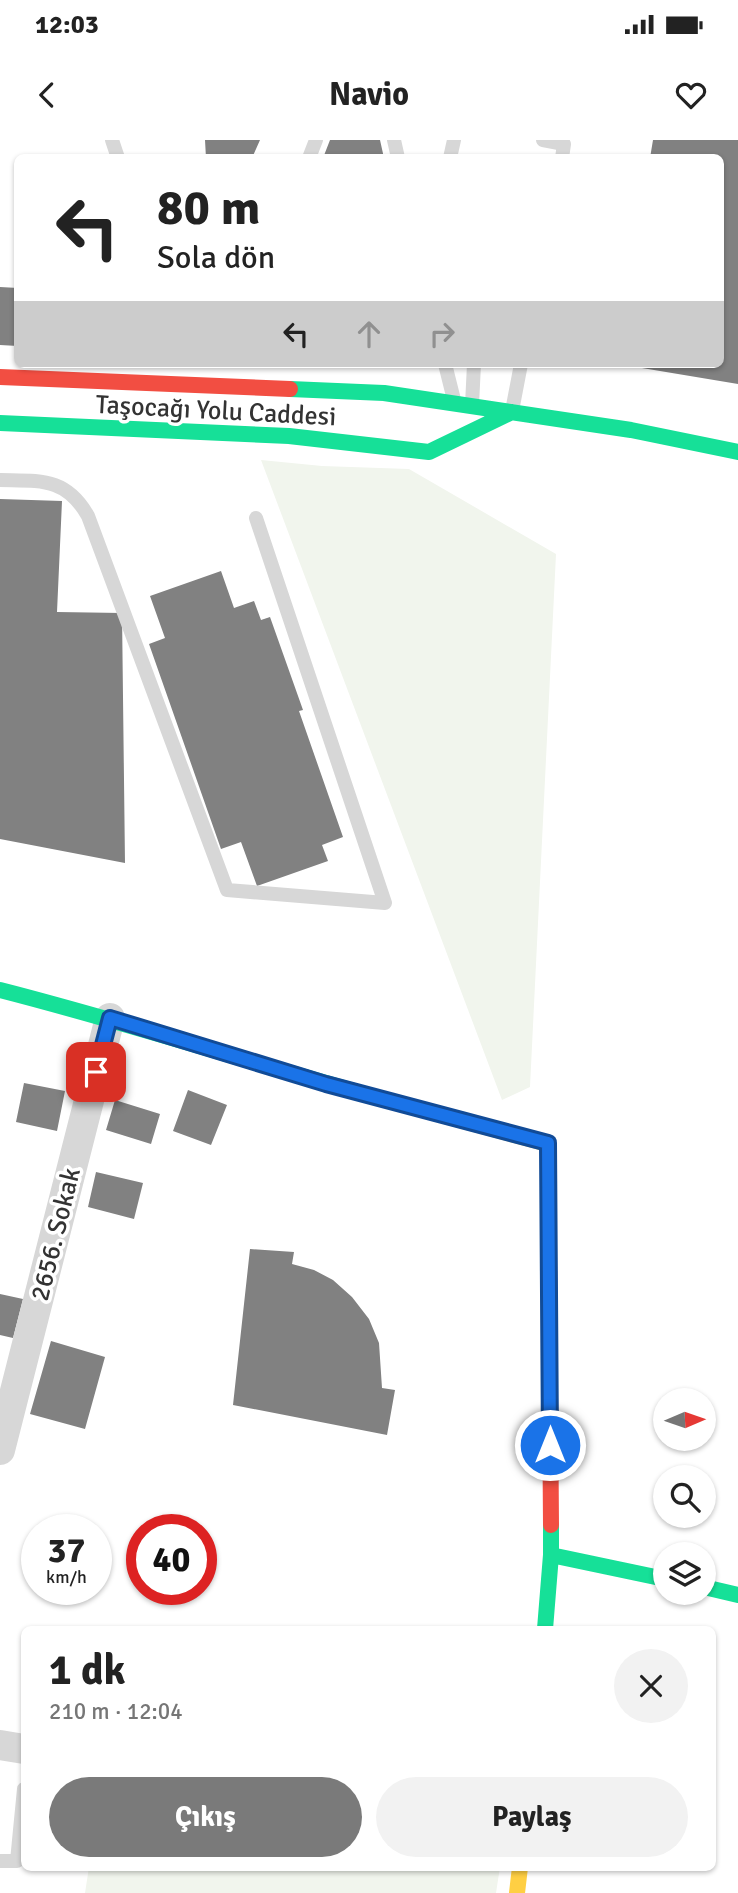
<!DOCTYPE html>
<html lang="tr">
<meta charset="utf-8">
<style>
body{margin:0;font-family:Signika,sans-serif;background:#f2f2f2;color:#222;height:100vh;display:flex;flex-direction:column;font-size:26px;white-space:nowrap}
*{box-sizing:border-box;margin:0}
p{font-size:23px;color:#767676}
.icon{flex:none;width:38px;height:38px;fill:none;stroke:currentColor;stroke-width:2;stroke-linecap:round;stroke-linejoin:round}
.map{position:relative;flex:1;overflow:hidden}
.panel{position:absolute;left:21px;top:1486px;width:695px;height:245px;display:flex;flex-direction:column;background:#fff;border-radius:10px;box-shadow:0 2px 5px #0004}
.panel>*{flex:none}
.top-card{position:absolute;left:14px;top:14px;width:710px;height:214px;border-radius:10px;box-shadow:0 2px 5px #0004;background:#fff;color:#222;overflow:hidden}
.needle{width:46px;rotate:88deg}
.buttons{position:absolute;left:653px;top:1248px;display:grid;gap:14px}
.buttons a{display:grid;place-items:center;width:63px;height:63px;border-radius:50%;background:#fff;box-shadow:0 2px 5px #0004;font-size:35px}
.speed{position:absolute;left:21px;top:1374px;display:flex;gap:14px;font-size:35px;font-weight:700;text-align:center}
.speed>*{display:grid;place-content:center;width:91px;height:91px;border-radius:50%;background:#fff;box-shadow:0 2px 5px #0004;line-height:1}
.speed small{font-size:18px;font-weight:400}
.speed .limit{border:10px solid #d22;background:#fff;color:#111}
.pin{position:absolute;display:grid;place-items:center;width:60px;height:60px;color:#fff;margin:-30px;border-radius:14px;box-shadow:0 4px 10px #0006}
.me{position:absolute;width:77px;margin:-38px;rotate:0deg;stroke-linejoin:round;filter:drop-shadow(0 0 5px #0008)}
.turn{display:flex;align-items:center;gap:24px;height:147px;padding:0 28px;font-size:32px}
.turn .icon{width:91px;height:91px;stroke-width:2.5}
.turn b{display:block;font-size:49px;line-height:60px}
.lanes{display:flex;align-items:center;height:66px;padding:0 28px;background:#0003;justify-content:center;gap:35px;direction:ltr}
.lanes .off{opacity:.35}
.round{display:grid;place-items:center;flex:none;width:74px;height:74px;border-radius:37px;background:#f2f2f2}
.head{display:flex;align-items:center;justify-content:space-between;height:119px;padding:0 28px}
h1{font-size:42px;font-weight:700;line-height:52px}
.primary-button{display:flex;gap:14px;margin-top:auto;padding:14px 28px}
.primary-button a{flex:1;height:80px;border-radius:42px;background:#7a7a7a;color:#fff;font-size:28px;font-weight:700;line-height:80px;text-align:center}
.primary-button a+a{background:#f2f2f2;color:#222}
.status{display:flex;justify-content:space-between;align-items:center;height:49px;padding:0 35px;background:#fff;direction:ltr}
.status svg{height:19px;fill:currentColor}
header{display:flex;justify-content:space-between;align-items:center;height:91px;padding:0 28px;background:#fff;font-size:32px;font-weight:700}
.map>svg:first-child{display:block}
.green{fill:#f1f5ed}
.building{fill:#818181}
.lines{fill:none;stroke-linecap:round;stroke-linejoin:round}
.lane{stroke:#d7d7d7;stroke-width:14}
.street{stroke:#d7d7d7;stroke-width:30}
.fast{stroke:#16e098;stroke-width:16}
.slow{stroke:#ffcf43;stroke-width:16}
.jam{stroke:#f24e42;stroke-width:16}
.route-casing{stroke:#114b97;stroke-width:18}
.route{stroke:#1a73e8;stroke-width:12}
.labels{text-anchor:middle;stroke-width:7;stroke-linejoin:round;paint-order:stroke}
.street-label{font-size:26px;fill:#333;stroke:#fff}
</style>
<div class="status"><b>12:03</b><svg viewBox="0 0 49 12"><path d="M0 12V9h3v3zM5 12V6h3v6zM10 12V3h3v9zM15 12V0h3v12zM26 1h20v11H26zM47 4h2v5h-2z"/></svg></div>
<header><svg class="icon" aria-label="back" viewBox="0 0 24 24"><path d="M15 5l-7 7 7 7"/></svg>Navio<svg class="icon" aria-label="heart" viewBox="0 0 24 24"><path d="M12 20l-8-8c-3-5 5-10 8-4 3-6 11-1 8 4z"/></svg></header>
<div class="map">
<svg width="738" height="1753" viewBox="0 0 738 1753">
<rect width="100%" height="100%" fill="#fff"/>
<path class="green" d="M261 320 322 326 409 329 556 414 530 947 502 960Z
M89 1727H500L496 1753H85Z"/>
<path class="building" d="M205 0H260L252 18H206Z
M330 0H380L384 18H323Z
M653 0H738V244L624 225 721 224V18H650Z
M0 147 18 148V206L0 205Z
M0 359 62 361 57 472 122 473 125 723 0 699Z
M221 431 234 468 254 461 261 480 270 477 303 570 299 571 343 697 322 705 328 721 257 746 241 702 221 709 149 504 165 498 150 456Z
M24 943 65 951 57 991 16 982Z
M188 950 227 965 211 1005 173 991Z
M115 960 160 974 151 1004 106 990Z
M96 1032 143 1043 134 1079 88 1067Z
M250 1109 294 1112 292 1124 314 1130 333 1140 352 1157 369 1179 379 1203 382 1248 395 1250 387 1295 233 1265Z
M0 1154 23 1159 13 1198 0 1195Z
M51 1201 105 1217 85 1289 30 1274Z"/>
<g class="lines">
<path class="lane" d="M112 0 118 18
M394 0 398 18
M543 0 564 4 562 18
M309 18 316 0
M450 18 454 0
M445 224 454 260
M472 265 474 224
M512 271 521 224
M0 340C40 341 66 337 88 376L227 750 385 763 256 378
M0 1721H17L24 1649"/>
<path class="street" d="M0 1310 110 878
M0 1605 24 1609"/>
<path class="fast" d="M290 249 384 253 631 290 738 312
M0 283 289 296 429 312 512 272
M0 850C141 886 279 932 419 969
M551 1415 665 1439
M704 1447 738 1455
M545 1489 551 1415V1385"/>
<path class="slow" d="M419 969 548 1004 549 1115
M517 1753 520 1727"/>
<path class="jam" d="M0 237 290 249
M549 1115 551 1385"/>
</g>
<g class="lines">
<defs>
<path id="route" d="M96 932 110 878 326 944 548 1003 550 1305"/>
</defs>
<use href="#route" class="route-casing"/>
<use href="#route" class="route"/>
</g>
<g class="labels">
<g class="street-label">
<text transform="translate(216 270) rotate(3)" y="9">Taşocağı Yolu Caddesi</text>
<text transform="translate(55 1094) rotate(-76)" y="9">2656. Sokak</text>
</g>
</g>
</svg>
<div class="buttons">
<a><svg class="needle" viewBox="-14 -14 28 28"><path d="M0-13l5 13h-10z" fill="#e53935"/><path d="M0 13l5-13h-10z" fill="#767676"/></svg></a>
<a><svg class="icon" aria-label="search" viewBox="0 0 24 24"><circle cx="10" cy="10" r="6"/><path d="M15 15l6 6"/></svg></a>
<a><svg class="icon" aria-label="layers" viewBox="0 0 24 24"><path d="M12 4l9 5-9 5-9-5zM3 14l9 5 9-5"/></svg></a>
</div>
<div class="speed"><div>37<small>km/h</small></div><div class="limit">40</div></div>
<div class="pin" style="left:96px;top:932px;background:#d93025"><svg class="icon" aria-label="arrive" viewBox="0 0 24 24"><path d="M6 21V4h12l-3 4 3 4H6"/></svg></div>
<svg class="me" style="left:550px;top:1305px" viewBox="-20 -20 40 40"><circle r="17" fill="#1a73e8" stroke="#fff" stroke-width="3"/><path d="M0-11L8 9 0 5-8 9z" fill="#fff"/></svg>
<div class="top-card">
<div class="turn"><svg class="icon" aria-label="left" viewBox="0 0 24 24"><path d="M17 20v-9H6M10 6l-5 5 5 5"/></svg><div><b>80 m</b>Sola dön</div></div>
<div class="lanes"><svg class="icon" aria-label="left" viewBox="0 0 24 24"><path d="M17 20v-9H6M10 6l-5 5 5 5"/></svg><svg class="icon off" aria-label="ahead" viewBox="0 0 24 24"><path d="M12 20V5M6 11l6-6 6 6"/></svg><svg class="icon off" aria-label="right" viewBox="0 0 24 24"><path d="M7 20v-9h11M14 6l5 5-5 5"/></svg></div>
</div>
<section class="panel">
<div class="head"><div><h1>1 dk</h1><p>210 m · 12:04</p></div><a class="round"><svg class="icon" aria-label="close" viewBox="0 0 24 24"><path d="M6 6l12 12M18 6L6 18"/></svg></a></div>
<div class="primary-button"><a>Çıkış</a><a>Paylaş</a></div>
</section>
</div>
